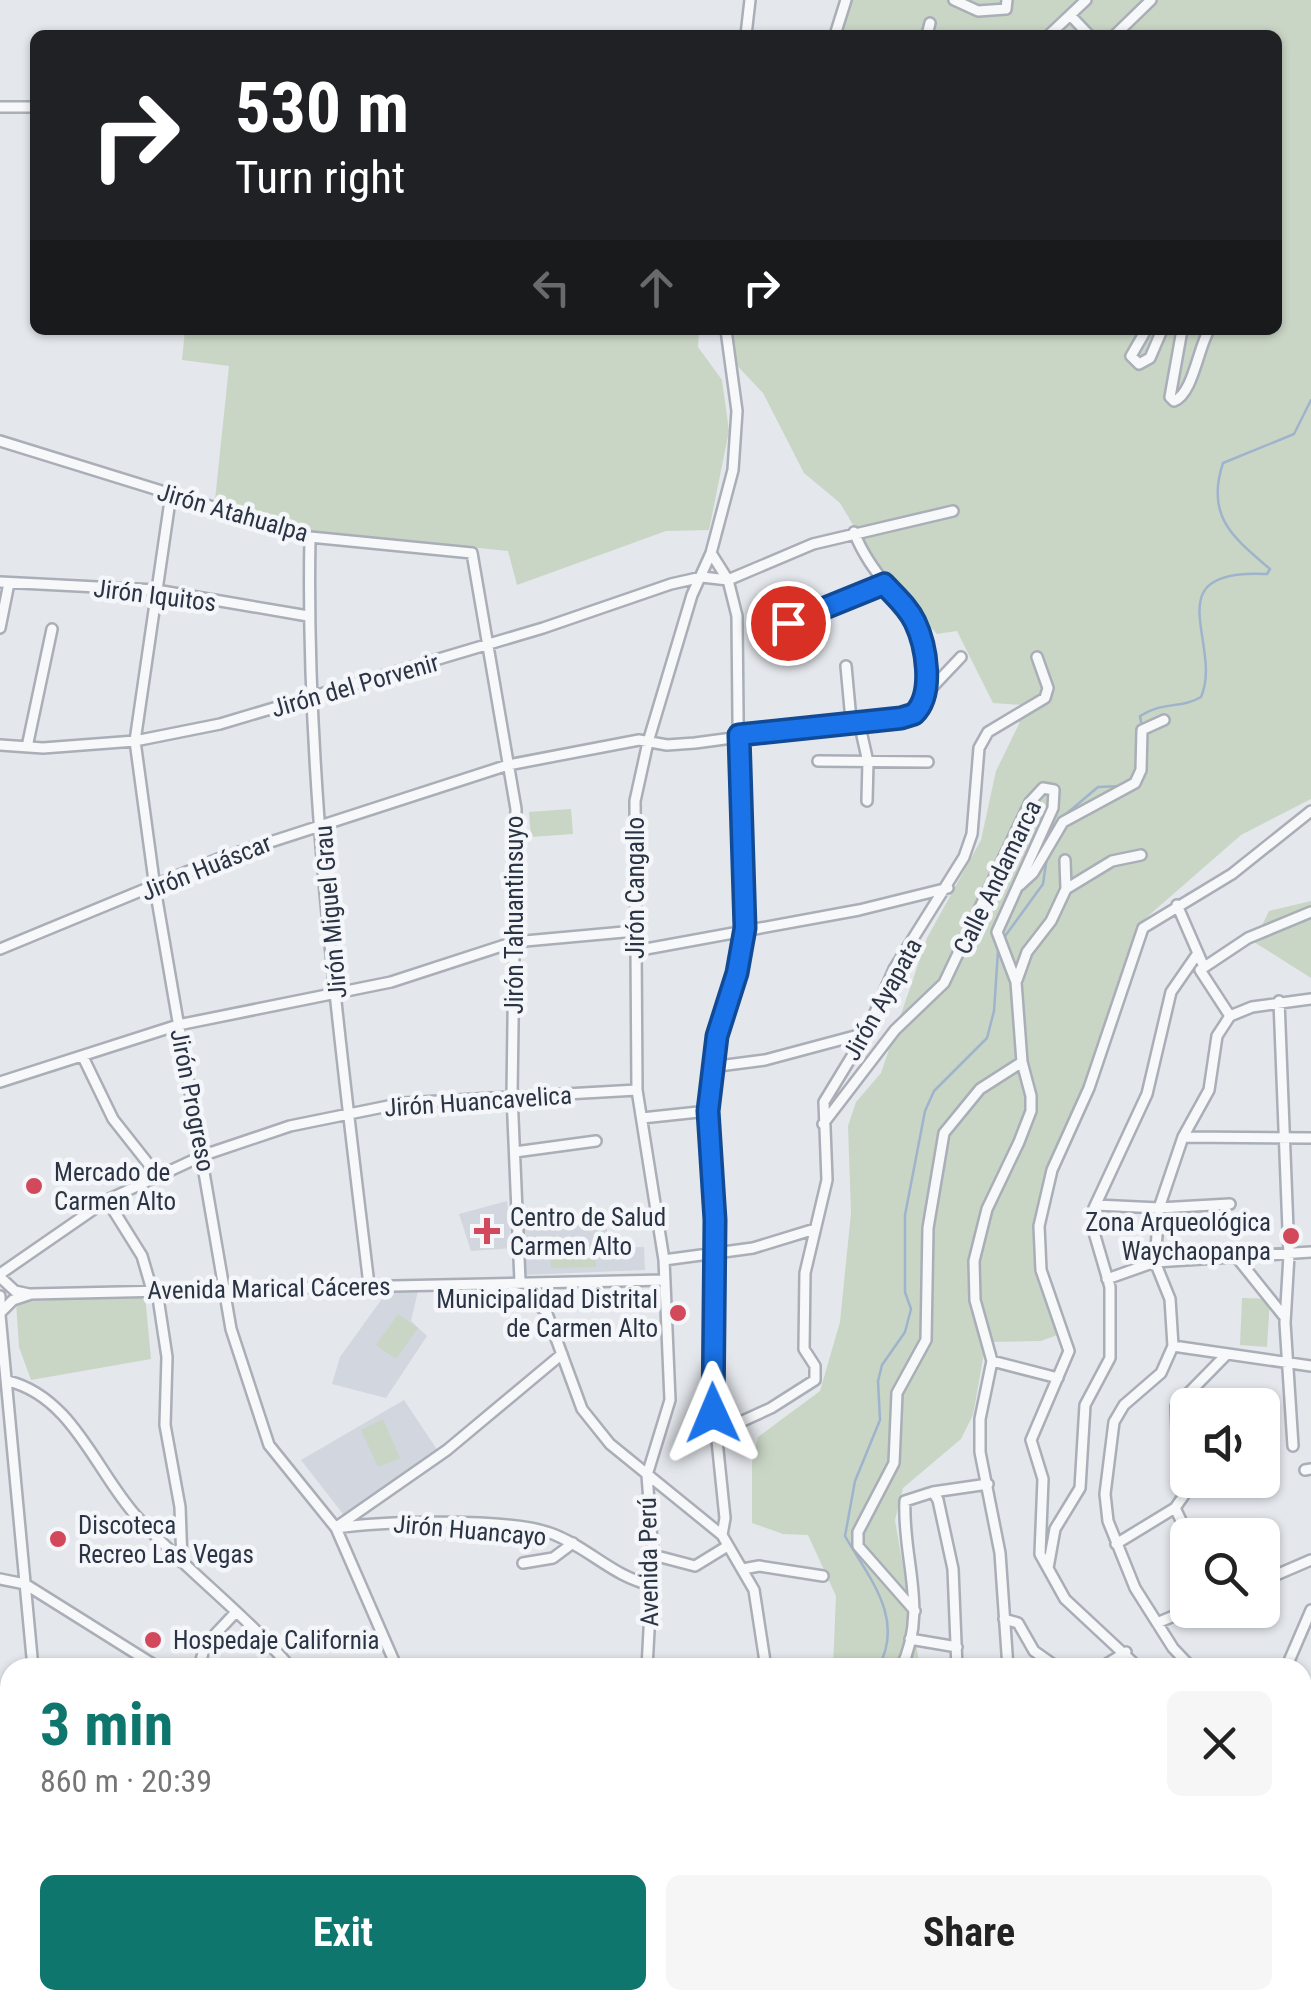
<!DOCTYPE html>
<meta charset="utf-8">
<style>
body{margin:0;font-family:"Roboto Condensed",sans-serif;background:#f6f6f6;color:#222;height:100vh;display:flex;flex-direction:column;font-size:38px;white-space:nowrap}
*{box-sizing:border-box;margin:0}
p{font-size:32px;color:#767676}
.icon{flex:none;width:55px;height:55px;fill:none;stroke:currentColor;stroke-width:2;stroke-linecap:round;stroke-linejoin:round}
.map{position:relative;flex:1;overflow:hidden}
.panel{position:absolute;left:0px;top:1658px;width:1312px;height:352px;display:flex;flex-direction:column;background:#fff;border-radius:30px 30px 0 0;box-shadow:0 2px 8px #0004}
.panel>*{flex:none}
.hud{position:absolute;left:30px;top:30px;width:1252px;height:305px;border-radius:15px;box-shadow:0 2px 8px #0004;background:#202124;color:#fff;overflow:hidden}
.fabs{position:absolute;left:1170px;top:1388px;display:grid;gap:20px}
.fabs a{display:grid;place-items:center;width:110px;height:110px;border-radius:15px;background:#fff;box-shadow:0 2px 8px #0004;font-size:50px}
.pin{position:absolute;display:grid;place-items:center;width:85px;height:85px;color:#fff;margin:-42px;border:5px solid #fff;border-radius:50%;box-shadow:0 2px 10px #0007}
.me{position:absolute;width:110px;margin:-55px;rotate:359deg;stroke-linejoin:round;filter:drop-shadow(0 0 8px #0008)}
.turn{display:flex;align-items:center;gap:35px;height:210px;padding:0 40px;font-size:45px}
.turn .icon{width:130px;height:130px;stroke-width:2.5}
.turn b{display:block;font-size:70px;line-height:85px}
.lanes{display:flex;align-items:center;height:95px;padding:0 40px;background:#0003;justify-content:center;gap:50px;direction:ltr}
.lanes .off{opacity:.35}
.round{display:grid;place-items:center;flex:none;width:105px;height:105px;border-radius:15px;background:#f6f6f6}
.headline{display:flex;align-items:center;justify-content:space-between;height:170px;padding:0 40px}
h1{font-size:60px;font-weight:700;line-height:75px;color:#0f766e}
.button{display:flex;gap:20px;margin-top:auto;padding:20px 40px}
.button a{flex:1;height:115px;border-radius:15px;background:#0f766e;color:#fff;font-size:40px;font-weight:700;line-height:115px;text-align:center}
.button a+a{background:#f6f6f6;color:#222}
.map>svg:first-child{display:block}
.built{fill:#d2d6de}
.green{fill:#c9d6c5}
.lines{fill:none;stroke-linecap:round;stroke-linejoin:round}
.stream{stroke:#9fb4cc;stroke-width:2.5}
.minor-casing{stroke:#a9aeb7;stroke-width:14}
.minor{stroke:#f7f8fa;stroke-width:9}
.route-casing{stroke:#114b97;stroke-width:25}
.route{stroke:#1a73e8;stroke-width:18}
.poi-dot{fill:#d1495b;stroke:#f4f6f9;stroke-width:4}
.labels{text-anchor:middle;stroke-width:9;stroke-linejoin:round;paint-order:stroke}
.street-label{font-size:25px;fill:#2b3445;stroke:#f4f6f9}
.poi-label{font-size:25px;fill:#2b3445;stroke:#f4f6f9;text-anchor:start}
</style>
<div class="map">
<svg width="1311" height="2009" viewBox="0 0 1311 2009">
<rect width="100%" height="100%" fill="#e4e7ec"/>
<path class="built" d="M507 1201 512 1248 471 1251 459 1214Z
M607 1224V1248L644 1247 645 1270 523 1275 522 1226Z
M389 1289 418 1291 411 1321 427 1336 386 1398 332 1384 340 1357Z
M404 1400 438 1451 352 1515 343 1514 301 1460Z
M864 2000H1115L1116 2009H865Z"/>
<path class="green" d="M846 0H1311V799L1241 835 1139 924 1090 1075 1050 1167 1036 1239 1060 1334 1041 1341 986 1342 973 1415 961 1439 903 1488 895 1520 920 1667H833L836 1596 808 1535 783 1534 752 1523V1462L758 1437 820 1391 840 1322 851 1213 848 1126 856 1102 881 1073 927 938 981 840 996 771 1019 724 1022 705 993 703 957 631 937 634 921 616 908 617 840 503 804 473 763 393 726 354 733 330H1278V35H839Z
M185 330H699L698 347 722 380 729 431 709 530 666 531 517 585 508 551 311 531 215 500 229 366 182 360Z
M571 809 573 834 531 837 529 812Z
M1311 901V978L1254 942 1269 911Z
M595 1243 596 1267 551 1268 550 1244Z
M145 1295 151 1359 31 1380 19 1347 16 1302Z
M1242 1298 1270 1299 1267 1347 1240 1345Z
M398 1314 418 1328 396 1359 376 1345Z
M383 1419 400 1458 378 1467 361 1430Z
M1311 1752V1985L1304 1987 1302 1763Z
M10 1897V1957L0 1956V1899Z"/>
<g class="lines">
<path class="stream" d="M1142 727 1140 716C1163 701 1181 709 1201 697 1224 644 1152 568 1267 574L1270 569C1234 538 1205 517 1223 463L1294 434 1311 400
M1059 820 1098 787 1122 786
M1003 939 1043 884 1047 856
M878 1668C906 1618 868 1577 845 1536L855 1481 880 1420 878 1381 882 1365 905 1332 911 1309 905 1292V1215L925 1111 934 1091 987 1038 994 1011 998 951
M821 2009 824 2000"/>
<defs>
<path id="minor" d="M954 0 978 11 1006 9 1007 0
M1070 15 1089 35
M746 35 750 0
M835 35 846 0
M927 35 930 23
M1049 35 1086 0
M1115 35 1151 0
M0 107H35
M1146 330 1131 356 1139 364 1150 358 1162 330
M1182 330 1170 397 1174 401C1193 394 1198 348 1209 330
M0 441 310 537 472 553 516 809 512 1095 520 1281
M171 494 135 741 155 888 231 1329 269 1445 336 1528 397 1668
M310 537C305 783 340 1041 369 1285
M711 553 728 580 737 616 739 817 747 892 737 973 711 1067 708 1111 715 1220 712 1392 725 1518 722 1535
M0 582 156 590 308 616
M0 628 9 583
M768 631 884 584
M846 666 851 720 861 731 868 762 867 801
M924 696 961 657
M0 745 43 748 135 741 220 724 543 628 671 584 702 577 728 580 813 544 953 511
M27 747 52 629
M818 761 928 762
M1065 860 1066 889
M1020 885 1033 873 1063 822 1135 783 1141 770 1142 730 1164 720
M1177 905 1204 967
M0 949 218 859 508 765 639 740 667 745 695 743 913 714C925 703 924 692 925 678 926 610 876 589 854 532
M635 951 859 910 948 888
M1017 980 1027 952 1051 921 1066 889 1112 861 1141 855
M1279 1001 1289 1255 1285 1323 1293 1446
M1230 1016 1200 970 1248 938 1311 912
M83 1057 113 1119 158 1176
M711 1067 765 1060 866 1033
M0 1082 178 1025 391 982 514 942 635 931
M642 1118 708 1111
M823 1124 895 1030 944 983 1030 802 1043 788 1054 790 1053 808 997 932 1016 982 1022 1062 1031 1096V1111L1019 1142 987 1209 974 1261 975 1300 992 1361 980 1419V1452L1000 1553 1008 1668
M1183 1137 1311 1138
M515 1152 596 1141
M107 1200 142 1256 152 1290
M1096 1205 1159 1208 1230 1204
M1238 1259 1283 1315
M664 1260 753 1248 815 1229
M0 1274 107 1200 204 1155 290 1126 403 1103 637 1090
M0 1277 15 1291 29 1294
M1107 1279 1155 1262 1311 1252
M483 1285 522 1294 546 1311 582 1409 610 1444 722 1535 754 1590 766 1668
M157 1291 167 1357 165 1425 180 1507 182 1562
M0 1296V1306
M0 1313 13 1300 31 1294 664 1280
M0 1315 33 1668
M1173 1346 1311 1366
M992 1361 1058 1378
M8 1381C73 1397 96 1472 137 1517 186 1570 244 1613 291 1668
M1188 1428 1177 1431 1187 1491 1175 1508 1188 1535
M1177 1431 1176 1406 1227 1354
M714 1434 771 1408 815 1380V1366L804 1349 805 1273 827 1180 824 1102 866 1033 894 969 964 857 972 834 979 748 988 732 1045 698 1048 688 1037 657
M1305 1470 1311 1469
M933 1492 988 1484
M338 1526 447 1450 562 1354
M336 1528C383 1521 507 1518 550 1533 587 1546 614 1578 652 1585
M1241 1535 1243 1528
M1116 1544 1175 1508
M653 1555 695 1566 726 1547
M523 1563 553 1558 573 1543
M1048 1568 1055 1529 1080 1488 1085 1405 1110 1358V1287L1093 1229 1094 1208 1147 1094 1171 992 1198 953
M743 1569 759 1566 823 1576
M0 1579 25 1584 159 1668
M1262 1581 1311 1560
M915 1611 858 1546V1532L894 1463 897 1393 926 1340 928 1228 944 1133 980 1089 1022 1062
M1004 1619 1018 1623 1034 1651 1058 1668
M1157 1623 1188 1610
M910 1639 957 1647
M199 1668 205 1645 236 1612
M404 1668H470
M584 1668 647 1666
M647 1668 653 1555 647 1475 670 1400 664 1260 637 1090 635 801 648 742 692 595 711 553 733 470 737 411 726 330
M901 1668C929 1610 902 1559 905 1501L933 1492 938 1500 953 1569 957 1668
M1100 1668 1126 1652
M1139 1668 1065 1599 1040 1554 1043 1479 1031 1440 1069 1351 1041 1270 1039 1226 1052 1170 1089 1088 1143 928 1232 874 1311 811
M1192 1668 1173 1648 1135 1588 1108 1521 1105 1494 1114 1422 1124 1405 1161 1373 1173 1346 1170 1299 1155 1262 1159 1208 1183 1137 1209 1090 1217 1036 1230 1016 1252 1007 1311 999
M1286 1668 1311 1610
M0 1730 10 1729
M1302 1736 1311 1730
M0 1883 10 1881
M0 1984 10 1985
M245 2000 290 2009
M481 2000 482 2009
M541 2000 542 2009
M1227 2000 1232 2009
M842 2008 843 2000
M206 2009 208 2000
M230 2009 236 2000
M394 2009 399 2000
M627 2009 628 2000
M802 2009 803 2000
M1142 2009 1152 2000"/>
</defs>
<use href="#minor" class="minor-casing"/>
<use href="#minor" class="minor"/>
</g>
<g class="lines">
<defs>
<path id="route" d="M713 1413 715 1220 708 1111 717 1036 737 973 745 928 739 735 901 718 914 714C935 694 926 645 915 622 908 607 895 596 884 584L788 623"/>
</defs>
<use href="#route" class="route-casing"/>
<use href="#route" class="route"/>
</g>
<g class="poi-dot">
<circle cx="34" cy="1186" r="10"/>
<path d="M482 1216h10v10h10v10h-10v10h-10v-10h-10v-10h10z"/>
<circle cx="1291" cy="1236" r="10"/>
<circle cx="678" cy="1313" r="10"/>
<circle cx="58" cy="1539" r="10"/>
<circle cx="153" cy="1640" r="10"/>
</g>
<g class="labels">
<g class="street-label">
<text transform="translate(233 512) rotate(16)" y="9">Jirón Atahualpa</text>
<text transform="translate(155 595) rotate(7)" y="9">Jirón Iquitos</text>
<text transform="translate(355 685) rotate(-16)" y="9">Jirón del Porvenir</text>
<text transform="translate(206 867) rotate(-22)" y="9">Jirón Huáscar</text>
<text transform="translate(997 877) rotate(-64)" y="9">Calle Andamarca</text>
<text transform="translate(635 888) rotate(-90)" y="9">Jirón Cangallo</text>
<text transform="translate(330 912) rotate(-95)" y="9">Jirón Miguel Grau</text>
<text transform="translate(514 915) rotate(-90)" y="9">Jirón Tahuantinsuyo</text>
<text transform="translate(882 999) rotate(-61)" y="9">Jirón Ayapata</text>
<text transform="translate(193 1100) rotate(79)" y="9">Jirón Progreso</text>
<text transform="translate(478 1101) rotate(-4)" y="9">Jirón Huancavelica</text>
<text transform="translate(269 1288) rotate(-1)" y="9">Avenida Marical Cáceres</text>
<text transform="translate(470 1530) rotate(5)" y="9">Jirón Huancayo</text>
<text transform="translate(648 1562) rotate(-91)" y="9">Avenida Perú</text>
</g>
<g class="poi-label">
<text x="54" y="1181">Mercado de<tspan x="54" dy="29">Carmen Alto</tspan></text>
<text x="510" y="1226">Centro de Salud<tspan x="510" dy="29">Carmen Alto</tspan></text>
<text x="1271" y="1231" text-anchor="end">Zona Arqueológica<tspan x="1271" dy="29">Waychaopanpa</tspan></text>
<text x="658" y="1308" text-anchor="end">Municipalidad Distrital<tspan x="658" dy="29">de Carmen Alto</tspan></text>
<text x="78" y="1534">Discoteca<tspan x="78" dy="29">Recreo Las Vegas</tspan></text>
<text x="173" y="1649">Hospedaje California</text>
</g>
</g>
</svg>
<div class="fabs">
<a><svg class="icon" aria-label="sound" viewBox="0 0 24 24"><path d="M4 9h4l5-4v14l-5-4H4zM17 9q2 3 0 6"/></svg></a>
<a><svg class="icon" aria-label="search" viewBox="0 0 24 24"><circle cx="10" cy="10" r="6"/><path d="M15 15l6 6"/></svg></a>
</div>
<div class="pin" style="left:788px;top:623px;background:#d93025"><svg class="icon" aria-label="arrive" viewBox="0 0 24 24"><path d="M6 21V4h12l-3 4 3 4H6"/></svg></div>
<svg class="me" style="left:713px;top:1413px" viewBox="-20 -20 40 40"><path d="M0-17L14 15 0 8-14 15z" fill="#1a73e8" stroke="#fff" stroke-width="4"/></svg>
<div class="hud">
<div class="turn"><svg class="icon" aria-label="right" viewBox="0 0 24 24"><path d="M7 20v-9h11M14 6l5 5-5 5"/></svg><div><b>530 m</b>Turn right</div></div>
<div class="lanes"><svg class="icon off" aria-label="left" viewBox="0 0 24 24"><path d="M17 20v-9H6M10 6l-5 5 5 5"/></svg><svg class="icon off" aria-label="ahead" viewBox="0 0 24 24"><path d="M12 20V5M6 11l6-6 6 6"/></svg><svg class="icon" aria-label="right" viewBox="0 0 24 24"><path d="M7 20v-9h11M14 6l5 5-5 5"/></svg></div>
</div>
<section class="panel">
<div class="headline"><div><h1>3 min</h1><p>860 m · 20:39</p></div><a class="round"><svg class="icon" aria-label="close" viewBox="0 0 24 24"><path d="M6 6l12 12M18 6L6 18"/></svg></a></div>
<div class="button"><a>Exit</a><a>Share</a></div>
</section>
</div>
